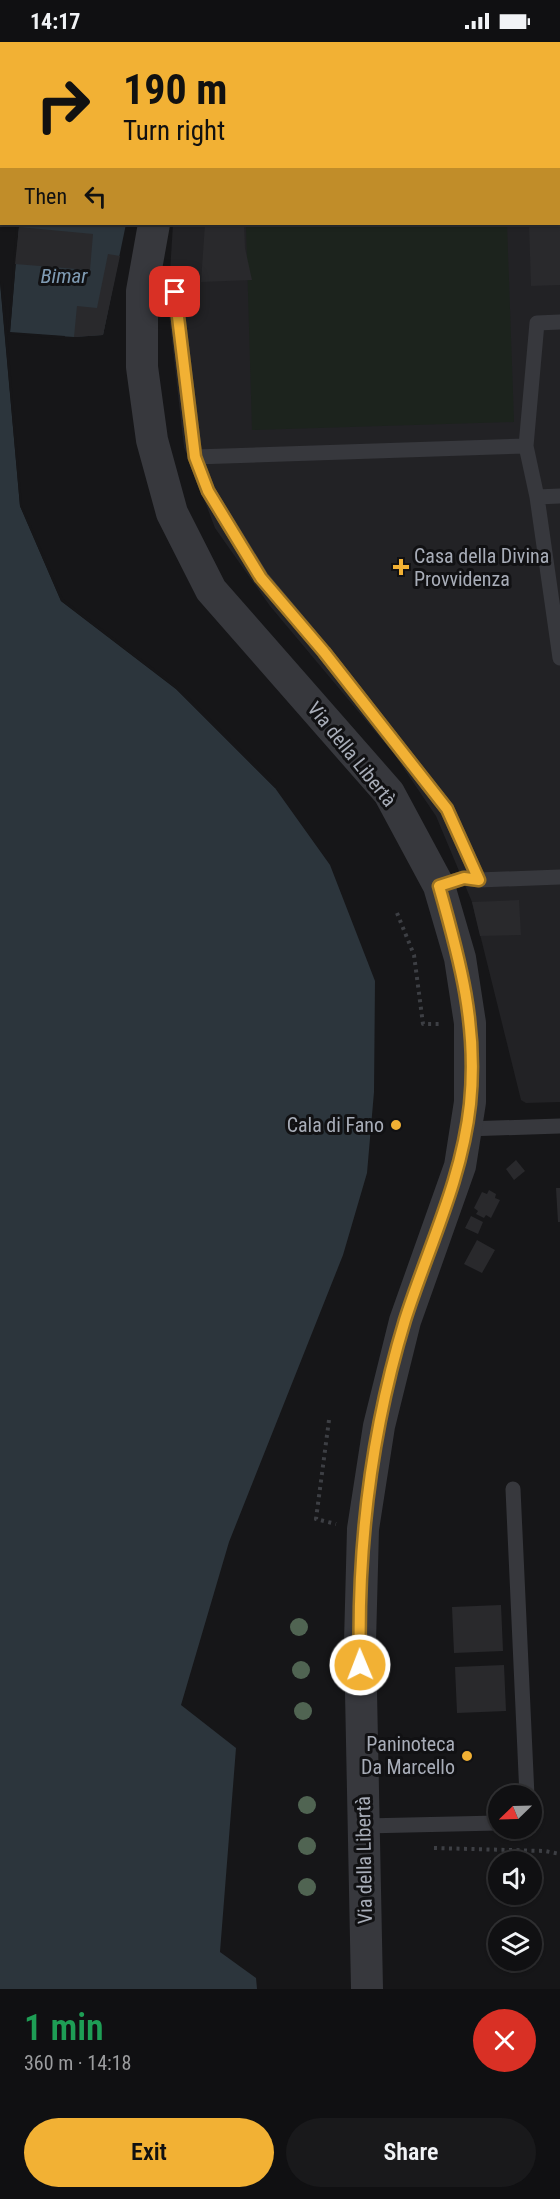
<!DOCTYPE html>
<meta charset="utf-8">
<style>
body{margin:0;font-family:"Roboto Condensed",sans-serif;background:#19191b;color:#f1f3f6;height:100vh;display:flex;flex-direction:column;font-size:22px;white-space:nowrap}
*{box-sizing:border-box;margin:0}
p{font-size:20px;color:#9c9d9f}
.icon{flex:none;width:33px;height:33px;fill:none;stroke:currentColor;stroke-width:2;stroke-linecap:round;stroke-linejoin:round}
.map{position:relative;height:1947px;overflow:hidden}
.panel{display:flex;flex-direction:column;background:#101012;flex:1}
.panel>*{flex:none}
.top-card{position:absolute;left:0px;top:0px;width:561px;height:183px;box-shadow:0 2px 4px #0004,0 0 0 2px #303032;background:#f2b134;color:#111;overflow:hidden}
.needle{width:39px;rotate:247deg}
.buttons{position:absolute;left:488px;top:1743px;display:grid;gap:12px}
.buttons a{display:grid;place-items:center;width:54px;height:54px;border-radius:50%;background:#101012;box-shadow:0 2px 4px #0004,0 0 0 2px #303032;font-size:30px}
.pin{position:absolute;display:grid;place-items:center;width:51px;height:51px;color:#fff;margin:-26px;border-radius:12px;box-shadow:0 3px 9px #0006}
.me{position:absolute;width:66px;margin:-33px;rotate:359deg;stroke-linejoin:round;filter:drop-shadow(0 0 4px #0008)}
.turn{display:flex;align-items:center;gap:21px;height:126px;padding:0 24px;font-size:27px}
.turn .icon{width:78px;height:78px;stroke-width:2.5}
.turn b{display:block;font-size:42px;line-height:51px}
.then{display:flex;align-items:center;height:57px;padding:0 24px;background:#0003;gap:12px;font-size:22px}
.round{display:grid;place-items:center;flex:none;width:63px;height:63px;border-radius:32px;background:#19191b}
.summary{display:flex;align-items:center;justify-content:space-between;height:102px;padding:0 24px}
h1{font-size:36px;font-weight:600;line-height:45px;color:#1e9e55}
.button{display:flex;gap:12px;margin-top:auto;padding:12px 24px}
.button a{flex:1;height:69px;border-radius:36px;background:#f2b134;color:#111;font-size:24px;font-weight:600;line-height:69px;text-align:center}
.button a+a{background:#19191b;color:#f1f3f6}
.status{display:flex;justify-content:space-between;align-items:center;height:42px;padding:0 30px;background:#101012;direction:ltr}
.status svg{height:16px;fill:currentColor}
.map>svg:first-child{display:block}
.built{fill:#222225}
.green{fill:#1c231d}
.water{fill:#2c353c}
.pier{fill:#161618}
.building{fill:#29292c}
.lines{fill:none;stroke-linecap:round;stroke-linejoin:round}
.path{stroke:#3d3f44;stroke-width:4;stroke-dasharray:3 4.5;stroke-linecap:butt}
.service{stroke:#37383d;stroke-width:15}
.minor{stroke:#37383d;stroke-width:32}
.tree{fill:#506452}
.route-casing{stroke:#9d7322;stroke-width:15}
.route{stroke:#f2b134;stroke-width:10}
.poi-dot{fill:#f2b134;stroke:#111113;stroke-width:2}
.labels{text-anchor:middle;stroke-width:6;stroke-linejoin:round;paint-order:stroke}
.poi-label{font-size:20px;fill:#a8adb8;stroke:#111113;text-anchor:end}
.street-label{font-size:20px;fill:#a8adb8;stroke:#111113}
.water-label{font-size:21px;font-style:italic;fill:#7f9bb3;stroke:#111113}
</style>
<div class="status"><b>14:17</b><svg viewBox="0 0 49 12"><path d="M0 12V9h3v3zM5 12V6h3v6zM10 12V3h3v9zM15 12V0h3v12zM26 1h20v11H26zM47 4h2v5h-2z"/></svg></div>
<div class="map">
<svg width="560" height="1947" viewBox="0 0 560 1947">
<rect width="100%" height="100%" fill="#161618"/>
<path class="built" d="M209 0H560V1060L526 1061 521 1058 472 860 436 774 394 712 270 564 215 486 184 405 168 263 173 182H560V2Z"/>
<path class="green" d="M240 0H502V1L240 2Z
M246 182H507L514 380 252 388Z"/>
<path class="water" d="M19 182H126L103 293 74 295 10 291Z
M0 241 20 464 61 559 176 647 275 746 330 823 375 939 374 1050 367 1131 343 1213 229 1500 181 1663 236 1706 220 1910 256 1936 257 1947H0Z"/>
<path class="pier" d="M16 182H19L10 290 65 294 64 297 8 292Z
M0 238 3 241 22 463 63 557 178 645 277 743 275 746 176 647 61 559 20 464Z"/>
<path class="building" d="M205 182H244L245 206 252 238 201 240Z
M529 182H560V243L531 244Z
M19 185 93 192 90 228 15 222Z
M108 212 120 214 103 293 74 295 77 264 97 266Z
M519 858 521 893 480 894 472 860Z
M516 1118 525 1129 514 1138 506 1127Z
M556 1146H560V1180H558Z
M489 1148 496 1152 495 1156 500 1158 491 1176 486 1173 484 1176 476 1172 478 1169 474 1166 482 1150 487 1152Z
M471 1174 483 1180 478 1192 465 1186Z
M477 1198 495 1208 482 1231 464 1222Z
M501 1563 503 1609 454 1611 452 1565Z
M504 1623 506 1669 457 1671 455 1625Z"/>
<g class="lines">
<path class="path" d="M397 871 414 913 423 982H440
M329 1378 316 1477 336 1482
M434 1806 545 1809 560 1812"/>
<path class="service" d="M175 250 195 415 208 449 261 535 324 610 447 767 479 838 560 835
M560 280 537 281 526 404 537 455 560 616
M195 415 526 404
M537 455 560 454
M439 844 464 836 479 838
M466 1087 560 1084
M513 1447 527 1754
M364 1784 498 1781"/>
<path class="minor" d="M185 2V0
M154 182 142 249V325L152 398 172 471 211 548 389 751 439 844 460 916 470 981V1060L460 1124 405 1279 379 1384 363 1487 360 1600 367 1947"/>
</g>
<g class="tree">
<circle cx="299" cy="1585" r="9"/>
<circle cx="301" cy="1628" r="9"/>
<circle cx="303" cy="1669" r="9"/>
<circle cx="307" cy="1763" r="9"/>
<circle cx="307" cy="1804" r="9"/>
<circle cx="307" cy="1845" r="9"/>
</g>
<g class="lines">
<defs>
<path id="route" d="M175 250 195 415 208 449 261 536 324 610 447 767 479 838 464 836 439 844C460 918 478 984 470 1062 462 1138 428 1206 405 1278 371 1390 357 1506 360 1623"/>
</defs>
<use href="#route" class="route-casing"/>
<use href="#route" class="route"/>
</g>
<g class="poi-dot">
<path d="M398 516h6v6h6v6h-6v6h-6v-6h-6v-6h6z"/>
<circle cx="396" cy="1083" r="6"/>
<circle cx="467" cy="1714" r="6"/>
</g>
<g class="labels">
<g class="poi-label">
<text x="414" y="521" text-anchor="start">Casa della Divina<tspan x="414" dy="23">Provvidenza</tspan></text>
<text x="384" y="1090">Cala di Fano</text>
<text x="455" y="1709">Paninoteca<tspan x="455" dy="23">Da Marcello</tspan></text>
</g>
<g class="street-label">
<text transform="translate(352 712) rotate(51)" y="7">Via della Libertà</text>
<text transform="translate(364 1818) rotate(-91)" y="7">Via della Libertà</text>
</g>
<g class="water-label">
<text x="64" y="241">Bimar</text>
</g>
</g>
</svg>
<div class="buttons">
<a><svg class="needle" viewBox="-14 -14 28 28"><path d="M0-13l5 13h-10z" fill="#e53935"/><path d="M0 13l5-13h-10z" fill="#9c9d9f"/></svg></a>
<a><svg class="icon" aria-label="sound" viewBox="0 0 24 24"><path d="M4 9h4l5-4v14l-5-4H4zM17 9q2 3 0 6"/></svg></a>
<a><svg class="icon" aria-label="layers" viewBox="0 0 24 24"><path d="M12 4l9 5-9 5-9-5zM3 14l9 5 9-5"/></svg></a>
</div>
<div class="pin" style="left:175px;top:250px;background:#d93025"><svg class="icon" aria-label="arrive" viewBox="0 0 24 24"><path d="M6 21V4h12l-3 4 3 4H6"/></svg></div>
<svg class="me" style="left:360px;top:1623px" viewBox="-20 -20 40 40"><circle r="17" fill="#f2b134" stroke="#fff" stroke-width="3"/><path d="M0-11L8 9 0 5-8 9z" fill="#fff"/></svg>
<div class="top-card">
<div class="turn"><svg class="icon" aria-label="right" viewBox="0 0 24 24"><path d="M7 20v-9h11M14 6l5 5-5 5"/></svg><div><b>190 m</b>Turn right</div></div>
<div class="then">Then<svg class="icon" aria-label="left" viewBox="0 0 24 24"><path d="M17 20v-9H6M10 6l-5 5 5 5"/></svg></div>
</div>
</div>
<section class="panel">
<div class="summary"><div><h1>1 min</h1><p>360 m · 14:18</p></div><a class="round" style="background:#d93025;color:#fff"><svg class="icon" aria-label="close" viewBox="0 0 24 24"><path d="M6 6l12 12M18 6L6 18"/></svg></a></div>
<div class="button"><a>Exit</a><a>Share</a></div>
</section>
